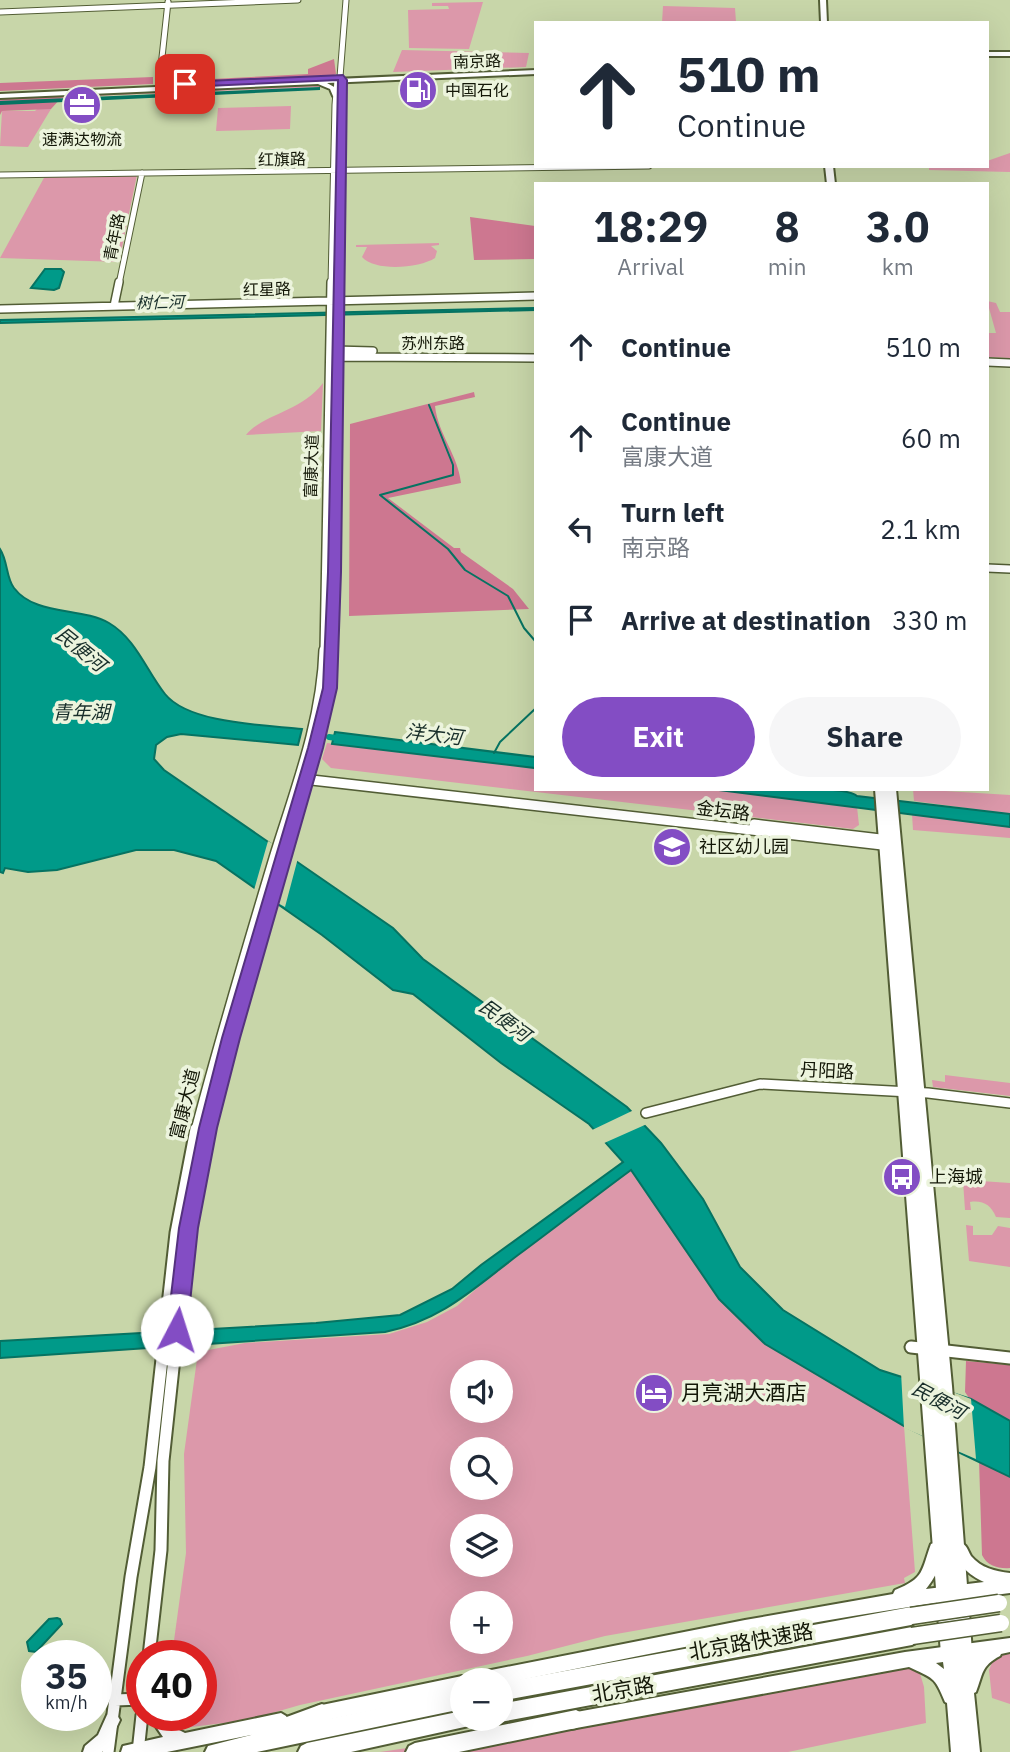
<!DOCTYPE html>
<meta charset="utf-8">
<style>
body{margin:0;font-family:"IBM Plex Sans","Noto Sans SC",sans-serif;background:#f6f6f7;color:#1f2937;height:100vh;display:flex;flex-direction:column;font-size:26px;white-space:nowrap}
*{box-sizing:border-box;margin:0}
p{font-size:23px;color:#747a83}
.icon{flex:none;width:38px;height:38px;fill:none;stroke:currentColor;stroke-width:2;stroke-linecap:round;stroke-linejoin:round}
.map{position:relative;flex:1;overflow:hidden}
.side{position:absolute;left:534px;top:182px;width:455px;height:609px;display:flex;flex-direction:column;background:#fff;border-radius:0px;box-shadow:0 7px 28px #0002}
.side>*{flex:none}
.banner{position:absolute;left:534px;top:21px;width:455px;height:147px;border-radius:0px;box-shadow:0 7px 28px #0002;background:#fff;color:#1f2937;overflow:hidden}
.buttons{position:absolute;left:450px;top:1360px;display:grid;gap:14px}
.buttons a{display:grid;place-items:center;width:63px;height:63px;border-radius:50%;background:#fff;box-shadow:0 7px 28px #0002;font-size:35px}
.speed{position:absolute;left:21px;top:1640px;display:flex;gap:14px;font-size:35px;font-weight:700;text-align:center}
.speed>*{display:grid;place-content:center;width:91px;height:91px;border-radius:50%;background:#fff;box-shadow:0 7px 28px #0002;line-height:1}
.speed small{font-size:18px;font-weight:400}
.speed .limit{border:10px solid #d22;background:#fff;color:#111}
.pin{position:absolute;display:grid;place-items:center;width:60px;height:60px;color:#fff;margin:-30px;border-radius:14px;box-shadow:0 4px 10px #0006}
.me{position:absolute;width:77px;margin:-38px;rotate:5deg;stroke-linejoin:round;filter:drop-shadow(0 0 5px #0008)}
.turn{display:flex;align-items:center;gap:24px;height:147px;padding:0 28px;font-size:32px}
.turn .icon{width:91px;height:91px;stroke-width:2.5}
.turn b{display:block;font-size:49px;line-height:60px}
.eta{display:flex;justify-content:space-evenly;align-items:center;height:119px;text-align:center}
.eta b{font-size:42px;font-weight:800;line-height:49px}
.action{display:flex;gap:14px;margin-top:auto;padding:14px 28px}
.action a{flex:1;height:80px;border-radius:42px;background:#834dc4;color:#fff;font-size:28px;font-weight:800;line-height:80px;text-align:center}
.action a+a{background:#f6f6f7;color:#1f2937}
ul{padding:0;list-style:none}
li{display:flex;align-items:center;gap:21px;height:91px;padding:0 28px}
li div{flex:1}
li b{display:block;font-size:26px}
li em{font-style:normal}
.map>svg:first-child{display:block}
.green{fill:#dc98aa;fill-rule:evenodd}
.forest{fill:#cd7790}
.water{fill:#009a89;stroke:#067362;stroke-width:2}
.pier{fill:#c8d6a9}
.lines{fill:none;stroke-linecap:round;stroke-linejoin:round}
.stream{stroke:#067362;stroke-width:2}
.canal{stroke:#009a89;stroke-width:6}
.secondary-far3-casing{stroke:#525d35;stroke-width:7}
.secondary-far2-casing{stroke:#525d35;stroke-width:10}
.secondary-far1-casing{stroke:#525d35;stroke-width:12}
.secondary-casing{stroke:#525d35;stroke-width:15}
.primary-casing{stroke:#525d35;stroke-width:4}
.highway-casing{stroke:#525d35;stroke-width:4}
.secondary-far3{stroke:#fff;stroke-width:5}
.secondary-far2{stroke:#fff;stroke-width:7}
.secondary-far1{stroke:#fff;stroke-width:9}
.secondary{stroke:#fff;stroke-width:11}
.primary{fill:#fff;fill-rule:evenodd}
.highway{fill:#fff;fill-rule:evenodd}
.highway-bridge-casing{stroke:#525d35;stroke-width:19;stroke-linecap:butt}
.highway-bridge{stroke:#fff;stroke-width:16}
.route{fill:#834dc4;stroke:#55327f;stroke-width:2}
.labels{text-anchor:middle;stroke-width:7;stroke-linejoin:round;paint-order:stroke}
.far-street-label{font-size:16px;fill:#131707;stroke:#ecf4dd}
.far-poi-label{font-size:16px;fill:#131707;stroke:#ecf4dd;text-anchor:start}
.far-water-label{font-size:16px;font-style:italic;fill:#182e2a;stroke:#ecf4dd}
.street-label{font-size:18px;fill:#131707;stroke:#ecf4dd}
.poi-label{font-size:18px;fill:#131707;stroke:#ecf4dd;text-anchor:start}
.water-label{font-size:19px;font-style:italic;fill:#182e2a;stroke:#ecf4dd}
.near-poi-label{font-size:21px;fill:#131707;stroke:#ecf4dd;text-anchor:start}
.near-street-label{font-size:21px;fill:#131707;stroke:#ecf4dd}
</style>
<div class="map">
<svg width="1010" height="1752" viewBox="0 0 1010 1752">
<rect width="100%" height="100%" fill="#c8d6a9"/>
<path class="green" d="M483 2 469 49 409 48 408 10 449 9 448 6H432V3Z
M663 6 735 8 736 22 662 23Z
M402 50 529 53 526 67 393 72Z
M310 83 326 84 331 90 322 87 69 97 72 94Z
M291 106 290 129 216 131 218 108Z
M37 109H51L28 147 0 146 2 111H35Z
M1010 153V172L929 170V166H987V161Z
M137 175 119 262 0 258 45 176Z
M439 243V245L431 246 437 251 435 258C420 268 375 272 362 257L367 247H356V245Z
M987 301 996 303 1000 312H1010V358L987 357V333H996Z
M323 383 321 431 246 435C264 413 300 413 323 383Z
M327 743 535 768 536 789H711L857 807 859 825 853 829 331 768 322 759Z
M913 789 1010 795V814L914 801Z
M912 814 1010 827V838L913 830Z
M945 1075 1010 1083V1096L933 1087 932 1080 945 1082Z
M631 1170 719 1299 765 1344 904 1426 915 1572 904 1578 905 1583 605 1636 527 1656 300 1705 248 1720 183 1728 175 1722 171 1715H201V1656L172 1655 186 1553 184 1454 198 1352 245 1343 389 1334 427 1322 457 1306 493 1274ZM462 1372H500V1410H462ZM462 1449H500V1488H462ZM462 1526H500V1564H462ZM462 1603H500V1642H462Z
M966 1180 1010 1183V1218L996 1217C991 1205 983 1200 970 1202L971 1210H965L963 1181Z
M966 1225 973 1226V1235H992L998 1226 1010 1228V1267L969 1261Z
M1010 1650V1704L992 1698 989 1670 994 1658Z
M898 1667H910L919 1670 924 1687 926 1723 788 1752H380L709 1704Z"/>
<path class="forest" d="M334 59 336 74 329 77 161 83 162 74 192 80 308 74V69Z
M153 77V84L0 91V83Z
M72 94 69 97 61 98 51 109 2 111 0 115V97Z
M470 217 535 226V259L474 260Z
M474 392 475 397 435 406C438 434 458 455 461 483L388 498 454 548H460L461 552 513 589 529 609 349 616 350 424Z
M966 1361 1010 1365V1421L969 1398 965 1392Z
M979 1460 1010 1477V1568C999 1569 987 1566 982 1555Z"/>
<path class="water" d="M319 88V89L0 104V102Z
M45 269H61L64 272 59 288 54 290 31 288Z
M535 308V310L0 323V320Z
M0 549C8 561 6 578 14 588 35 616 81 607 109 623 136 639 146 670 165 694 189 724 266 725 302 729L298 745 181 734 167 737 156 745 154 759 164 770 393 928 423 959 627 1107 661 1143 703 1199 740 1267 783 1310 880 1370 971 1399 1010 1421V1477L904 1426 765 1344 719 1299 631 1170C593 1198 556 1227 518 1255 473 1289 442 1320 385 1332L0 1358V1341L316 1323 400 1315 452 1289 481 1265 623 1162 589 1124 501 1063 413 994 393 990 322 935 216 861 174 850H136L57 870 28 872 5 868 3 873 0 872Z
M335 732 535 757V768L332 744Z
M711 789C734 789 845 784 857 796L1010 814V827Z
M57 1618 60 1619 62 1624 36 1652 29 1651 27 1642 49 1619Z"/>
<path class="pier" d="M268 841 298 858 285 907 254 890Z
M634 1110 647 1124 602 1144 590 1131Z
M197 1326 195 1348 151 1351 154 1329Z
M901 1372 971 1399 976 1459 904 1428Z"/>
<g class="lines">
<path class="stream" d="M429 405 453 465V475L380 495 448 549 465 570 508 596 524 628 536 642
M494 753 500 742 536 708"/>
<path class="canal" d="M329 737 343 739"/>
<defs>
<path id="secondary-far3" d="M0 12 298 0
M159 85 168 2
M341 121 343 80 340 77 346 0
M0 175 649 166
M338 271 340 170
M119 284 142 173
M331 284 335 105 337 80 340 77"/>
<path id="secondary-far2" d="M114 306 119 282
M0 309 536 296
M334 350 373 351
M333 357 536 358
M987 362 1010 363
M987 568 1010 569
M324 652 331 282
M332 652 338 320"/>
<path id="secondary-far1" d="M303 779 891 846
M754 824 889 840
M646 1113 760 1084 928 1093 1010 1103
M196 1130C220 1039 247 948 274 858 295 790 322 721 324 650
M208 1130C230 1032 262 934 290 837 308 775 329 715 332 650"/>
<path id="secondary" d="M911 1347 1010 1358
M149 1656 161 1550 163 1461 188 1228 208 1129
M115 1700 142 1699
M108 1752 131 1577 150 1467 176 1233 196 1129
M138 1752 142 1715"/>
<path id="primary" d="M987 52H1010V56H987Z
M536 70V74L327 83 336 88 339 96 336 98 333 96 330 89 318 84 0 98V94Z
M936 1542 941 1544C946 1558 935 1578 926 1589L984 1582C967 1574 960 1566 953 1549L955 1544 960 1542C967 1545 967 1549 971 1556 981 1568 995 1571 1010 1573V1593C838 1614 670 1650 500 1684V1680H473L476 1675 481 1672 745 1620 893 1594 895 1590C925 1578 921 1571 931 1544Z
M1010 1638V1652L1001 1654 1000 1656C981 1666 983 1674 976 1692L974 1693 980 1752H951L947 1703 945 1702C934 1675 933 1679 909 1667L571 1729 566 1726 563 1721 566 1716 571 1713 905 1652ZM943 1662 944 1669 936 1663Z
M462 1676 468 1680H462V1692L317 1722 312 1719 309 1714 312 1709 317 1706Z
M112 1712 117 1715 120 1720 108 1745 102 1752H83L85 1746 98 1735 107 1715Z
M281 1713 286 1716 289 1721 286 1726 281 1729 167 1752H121L123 1746 163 1737 148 1715H165L175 1728 185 1733Z"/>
<path id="highway" d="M820 0H826L827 23H821Z
M825 166H833L835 184H827Z
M875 789H896L952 1386 972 1652 969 1658 963 1661 957 1658 950 1663 944 1660 941 1654Z
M911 1607 917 1610 920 1616 917 1622 911 1625 500 1701V1683Z
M912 1627 918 1630 921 1636 918 1642 912 1645 500 1722 493 1718H500V1704Z
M462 1691V1709L257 1752H205L208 1746 251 1735 254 1729 322 1704 328 1707 331 1713 328 1719Z
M576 1710 582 1713 585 1719 582 1725 576 1728 459 1752H406L409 1746 415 1743Z
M462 1711V1718H481L478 1724 351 1752H298L301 1746 307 1743Z"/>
</defs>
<use href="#secondary-far3" class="secondary-far3-casing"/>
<use href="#secondary-far2" class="secondary-far2-casing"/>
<use href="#secondary-far1" class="secondary-far1-casing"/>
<use href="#secondary" class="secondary-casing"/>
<use href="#primary" class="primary-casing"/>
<use href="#highway" class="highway-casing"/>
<use href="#secondary-far3" class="secondary-far3"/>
<use href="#secondary-far2" class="secondary-far2"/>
<use href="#secondary-far1" class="secondary-far1"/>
<use href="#secondary" class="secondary"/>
<use href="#primary" class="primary"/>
<use href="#highway" class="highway"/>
<defs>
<path id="highway-bridge" d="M911 1616 999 1603
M912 1636 1001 1623"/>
</defs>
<use href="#highway-bridge" class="highway-bridge-casing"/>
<use href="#highway-bridge" class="highway-bridge"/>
</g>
<path class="route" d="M343 75 347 80 341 572 337 688 323 748 240 1038 217 1128 198 1228 187 1330 184 1337 177 1340 170 1337 167 1330 179 1228 199 1128 222 1038 308 748 323 688 328 572 338 80 185 87 181 84 185 82Z"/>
<defs>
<symbol id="fuel-disc" viewBox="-11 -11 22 22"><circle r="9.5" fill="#834dc4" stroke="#ecf4dd"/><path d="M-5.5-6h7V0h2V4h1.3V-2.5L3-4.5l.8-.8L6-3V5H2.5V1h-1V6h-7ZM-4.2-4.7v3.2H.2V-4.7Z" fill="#fff"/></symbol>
<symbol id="office-disc" viewBox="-11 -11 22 22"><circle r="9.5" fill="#834dc4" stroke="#ecf4dd"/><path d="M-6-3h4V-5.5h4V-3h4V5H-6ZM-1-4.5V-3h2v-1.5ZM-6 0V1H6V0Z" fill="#fff"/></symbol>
<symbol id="school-disc" viewBox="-11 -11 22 22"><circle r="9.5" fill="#834dc4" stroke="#ecf4dd"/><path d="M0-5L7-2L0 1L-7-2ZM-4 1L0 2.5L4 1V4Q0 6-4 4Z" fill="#fff"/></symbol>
<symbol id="bus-disc" viewBox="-11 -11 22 22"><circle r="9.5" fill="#834dc4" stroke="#ecf4dd"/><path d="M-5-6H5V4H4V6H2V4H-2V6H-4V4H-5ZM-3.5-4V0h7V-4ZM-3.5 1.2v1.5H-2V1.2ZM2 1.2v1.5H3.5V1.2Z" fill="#fff"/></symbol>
<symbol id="hotel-disc" viewBox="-11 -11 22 22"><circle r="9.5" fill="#834dc4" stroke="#ecf4dd"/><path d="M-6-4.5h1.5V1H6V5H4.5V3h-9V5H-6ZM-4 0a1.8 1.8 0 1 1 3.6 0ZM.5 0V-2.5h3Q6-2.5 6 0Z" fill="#fff"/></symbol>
</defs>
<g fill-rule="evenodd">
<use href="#fuel-disc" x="396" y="68" width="44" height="44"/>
<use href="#office-disc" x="60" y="83" width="44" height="44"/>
<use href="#school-disc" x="650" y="825" width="44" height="44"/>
<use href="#bus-disc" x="880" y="1155" width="44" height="44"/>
<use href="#hotel-disc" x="632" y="1371" width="44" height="44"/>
</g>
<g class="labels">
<g class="far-street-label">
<text transform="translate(477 61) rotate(-2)" y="6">南京路</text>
<text transform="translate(282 159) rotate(-1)" y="6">红旗路</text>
<text transform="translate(114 237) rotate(-79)" y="6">青年路</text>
<text transform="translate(267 289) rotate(-1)" y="6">红星路</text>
<text x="433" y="349">苏州东路</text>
<text transform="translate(311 466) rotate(-88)" y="6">富康大道</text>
</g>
<g class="far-poi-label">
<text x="445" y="96">中国石化</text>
<text x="82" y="145" text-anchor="middle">速满达物流</text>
</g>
<g class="far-water-label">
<text transform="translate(160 302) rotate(-1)" y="6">树仁河</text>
</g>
<g class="street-label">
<text transform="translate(723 811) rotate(7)" y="6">金坛路</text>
<text transform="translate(827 1071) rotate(3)" y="6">丹阳路</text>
<text transform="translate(185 1104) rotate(-76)" y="6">富康大道</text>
</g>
<g class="poi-label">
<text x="699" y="853">社区幼儿园</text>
<text x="929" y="1183">上海城</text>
</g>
<g class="water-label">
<text transform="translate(81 649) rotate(39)" y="7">民便河</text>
<text x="81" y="719">青年湖</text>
<text transform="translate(434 734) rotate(7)" y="7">洋大河</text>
<text transform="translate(505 1020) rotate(36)" y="7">民便河</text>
<text transform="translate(939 1400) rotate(28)" y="7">民便河</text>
</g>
<g class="near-poi-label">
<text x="681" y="1400">月亮湖大酒店</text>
</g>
<g class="near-street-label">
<text transform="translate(751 1642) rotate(-10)" y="7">北京路快速路</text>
<text transform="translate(623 1690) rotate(-10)" y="7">北京路</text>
</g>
</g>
</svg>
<div class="buttons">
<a><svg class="icon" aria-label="sound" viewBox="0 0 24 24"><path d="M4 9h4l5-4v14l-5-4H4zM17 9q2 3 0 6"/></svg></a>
<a><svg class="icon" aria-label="search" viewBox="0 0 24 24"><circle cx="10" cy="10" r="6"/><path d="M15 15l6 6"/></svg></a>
<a><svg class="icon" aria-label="layers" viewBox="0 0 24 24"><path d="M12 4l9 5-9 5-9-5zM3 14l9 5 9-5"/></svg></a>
<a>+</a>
<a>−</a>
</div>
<div class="speed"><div>35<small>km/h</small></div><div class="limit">40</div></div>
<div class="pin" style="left:185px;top:84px;background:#d93025"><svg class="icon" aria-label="arrive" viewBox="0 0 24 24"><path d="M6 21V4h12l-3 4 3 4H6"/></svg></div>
<svg class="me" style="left:177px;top:1330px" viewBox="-20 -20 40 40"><circle r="19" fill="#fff"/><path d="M0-13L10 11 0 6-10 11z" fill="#834dc4"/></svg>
<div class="banner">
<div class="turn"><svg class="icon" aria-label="ahead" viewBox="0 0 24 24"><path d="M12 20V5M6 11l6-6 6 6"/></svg><div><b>510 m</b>Continue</div></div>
</div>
<section class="side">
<div class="eta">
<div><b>18:29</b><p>Arrival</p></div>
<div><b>8</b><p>min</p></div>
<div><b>3.0</b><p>km</p></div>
</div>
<ul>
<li><svg class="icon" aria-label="ahead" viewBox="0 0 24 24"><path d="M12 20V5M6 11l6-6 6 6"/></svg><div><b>Continue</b></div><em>510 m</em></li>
<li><svg class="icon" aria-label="ahead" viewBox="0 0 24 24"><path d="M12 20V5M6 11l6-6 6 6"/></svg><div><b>Continue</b><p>富康大道</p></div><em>60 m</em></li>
<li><svg class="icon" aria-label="left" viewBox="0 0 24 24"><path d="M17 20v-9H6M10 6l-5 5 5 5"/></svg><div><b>Turn left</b><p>南京路</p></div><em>2.1 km</em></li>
<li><svg class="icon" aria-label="arrive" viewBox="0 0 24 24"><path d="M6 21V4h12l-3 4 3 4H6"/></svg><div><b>Arrive at destination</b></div><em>330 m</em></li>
</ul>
<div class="action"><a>Exit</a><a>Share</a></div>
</section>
</div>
